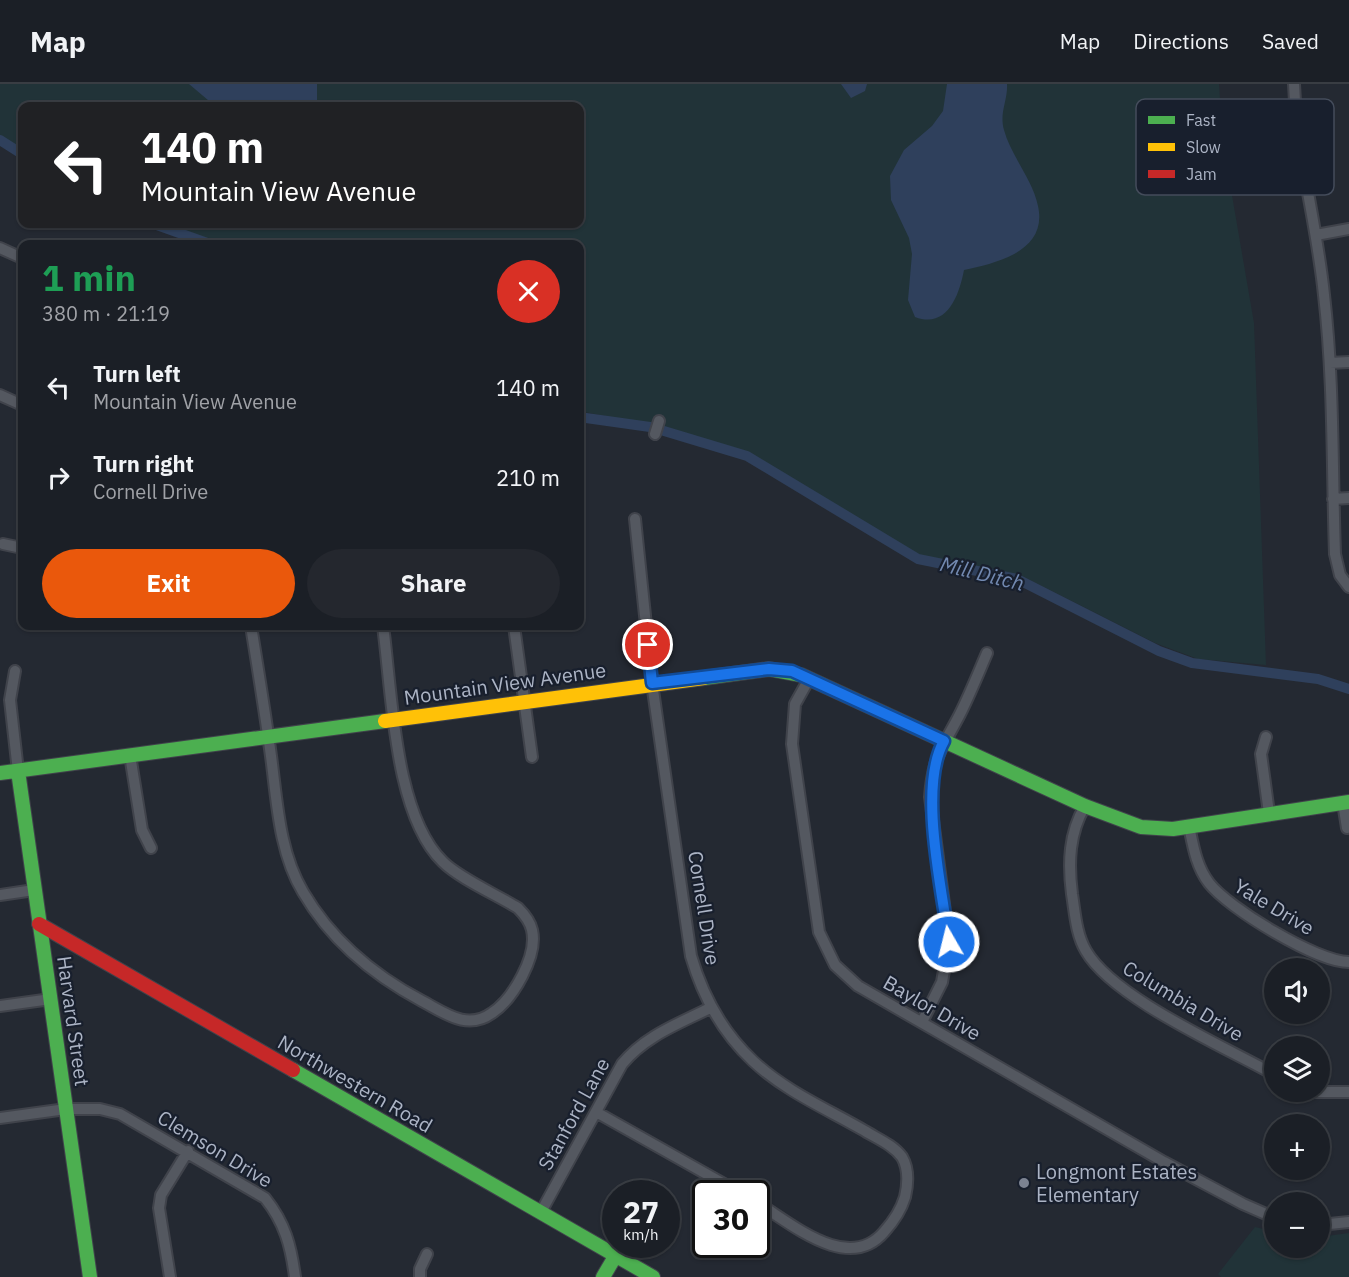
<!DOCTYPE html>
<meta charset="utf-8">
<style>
body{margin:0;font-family:"IBM Plex Sans",sans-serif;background:#24272e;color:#f1f3f6;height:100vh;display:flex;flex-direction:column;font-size:22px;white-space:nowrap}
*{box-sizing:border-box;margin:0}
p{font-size:20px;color:#a0a2a7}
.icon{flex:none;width:33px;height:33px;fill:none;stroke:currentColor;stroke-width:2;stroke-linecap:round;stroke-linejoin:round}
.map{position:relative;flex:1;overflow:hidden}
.side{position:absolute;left:18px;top:156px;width:566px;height:390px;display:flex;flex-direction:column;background:#1b1f26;border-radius:12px;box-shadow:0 2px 4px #0004,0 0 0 2px #393d43}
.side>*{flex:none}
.hud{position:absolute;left:18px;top:18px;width:566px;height:126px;border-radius:12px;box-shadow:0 2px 4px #0004,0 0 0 2px #393d43;background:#202124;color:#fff;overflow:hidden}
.tools{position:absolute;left:1264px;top:874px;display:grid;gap:12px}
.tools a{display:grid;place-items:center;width:66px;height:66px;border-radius:50%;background:#1b1f26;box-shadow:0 2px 4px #0004,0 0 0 2px #393d43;font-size:30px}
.speed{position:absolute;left:602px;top:1096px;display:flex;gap:12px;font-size:30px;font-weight:700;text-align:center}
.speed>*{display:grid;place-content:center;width:78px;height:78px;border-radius:50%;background:#1b1f26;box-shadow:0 2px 4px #0004,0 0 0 2px #393d43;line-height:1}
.speed small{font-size:15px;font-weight:400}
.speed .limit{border:3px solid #111;border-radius:9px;background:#fff;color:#111}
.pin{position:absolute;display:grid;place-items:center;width:51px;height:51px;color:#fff;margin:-26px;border:3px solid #fff;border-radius:50%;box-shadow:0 2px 6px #0007}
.me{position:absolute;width:66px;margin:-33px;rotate:352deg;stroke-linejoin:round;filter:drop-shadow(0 0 4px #0008)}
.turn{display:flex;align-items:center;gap:21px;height:126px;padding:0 24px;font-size:27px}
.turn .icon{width:78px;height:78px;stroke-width:2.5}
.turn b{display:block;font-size:42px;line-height:51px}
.round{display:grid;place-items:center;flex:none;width:63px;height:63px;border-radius:32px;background:#24272e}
.summary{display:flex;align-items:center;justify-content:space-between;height:102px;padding:0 24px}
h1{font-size:36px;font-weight:700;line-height:45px;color:#1e9e55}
.primary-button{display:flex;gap:12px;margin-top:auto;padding:12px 24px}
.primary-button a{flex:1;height:69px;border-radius:36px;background:#ea580c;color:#fff;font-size:24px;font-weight:700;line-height:69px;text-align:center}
.primary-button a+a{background:#24272e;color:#f1f3f6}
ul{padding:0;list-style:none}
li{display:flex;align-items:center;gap:18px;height:90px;padding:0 24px}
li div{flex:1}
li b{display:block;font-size:22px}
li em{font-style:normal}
header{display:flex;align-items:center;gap:36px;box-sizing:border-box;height:84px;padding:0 30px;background:#1b1f26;border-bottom:2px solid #393d43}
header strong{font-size:28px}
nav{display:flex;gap:33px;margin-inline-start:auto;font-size:21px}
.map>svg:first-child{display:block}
.green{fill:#213338}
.water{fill:#2f405c}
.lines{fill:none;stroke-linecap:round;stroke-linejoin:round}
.canal{stroke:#2f405c;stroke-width:10}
.street-casing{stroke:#40434b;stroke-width:14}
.fast-casing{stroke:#40434b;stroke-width:16}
.slow-casing{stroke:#40434b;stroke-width:16}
.jam-casing{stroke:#40434b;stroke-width:16}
.street{stroke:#545860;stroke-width:10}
.fast{stroke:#4caf50;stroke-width:14}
.slow{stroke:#ffc107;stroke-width:14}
.jam{stroke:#c62828;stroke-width:14}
.route-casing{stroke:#114b97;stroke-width:15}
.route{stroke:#1a73e8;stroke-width:10}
.poi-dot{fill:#7c8392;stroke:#181f2d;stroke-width:2}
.labels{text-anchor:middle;stroke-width:4.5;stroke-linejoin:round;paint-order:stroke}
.street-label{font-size:20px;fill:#acb4c5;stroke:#181f2d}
.poi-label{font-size:20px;fill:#acb4c5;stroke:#181f2d;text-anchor:start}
.water-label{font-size:21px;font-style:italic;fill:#7289b0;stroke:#181f2d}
.key{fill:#181f2d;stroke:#444c5b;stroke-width:1.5}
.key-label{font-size:16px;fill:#acb4c5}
</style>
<header>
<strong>Map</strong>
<nav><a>Map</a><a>Directions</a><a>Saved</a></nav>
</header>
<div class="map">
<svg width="1349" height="1193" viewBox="0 0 1349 1193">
<rect width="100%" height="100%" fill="#242932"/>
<path class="green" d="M0 0H1219L1223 59 1254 239 1266 581 1198 575 1155 559 1020 491 919 471 751 370 672 345 579 327V160H224L161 140H579V22H22V67L0 53Z
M1255 1143 1275 1148V1164H1320V1153L1349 1149V1193H1221L1218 1190Z"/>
<path class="water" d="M189 0H317V22H215Z
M841 0H867L865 7 851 14Z
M947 0H1007C1008 16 999 29 1004 46 1011 72 1033 96 1038 122 1048 167 997 179 964 186 959 212 947 245 915 233L908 216 912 170 909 154 891 116 890 92 904 66 932 42 943 27Z"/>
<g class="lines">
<path class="canal" d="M0 56 22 70
M154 140 210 160
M579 333 650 343
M664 347 747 372 918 475 1017 495 1159 567 1192 579 1318 595 1349 605"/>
<defs>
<path id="street" d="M1294 0C1297 72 1317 140 1324 211 1334 297 1332 384 1335 470L1340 491 1349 503
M1316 151 1349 145
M0 164 22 174
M1330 279 1349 278
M0 311 22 321
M655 350 659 337
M1333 415 1349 414
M635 435 652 599 691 872C703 913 722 948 753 977 785 1007 827 1025 865 1047 878 1055 893 1061 902 1073 909 1085 908 1100 905 1113 901 1126 893 1138 884 1148 848 1190 791 1139 756 1118
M3 460 22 464
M251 542C258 585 265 628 271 672 277 717 279 768 303 808 331 856 373 891 422 917 445 929 467 947 492 929 513 915 538 872 532 846 530 837 524 830 518 824 497 811 459 794 443 778 394 731 392 608 383 542
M514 542 532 673
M15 587 10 616 18 687
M809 595 795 620 792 660 819 848 835 881 858 902 1164 1078 1243 1120 1275 1134
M1266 653 1261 670 1269 729
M130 671 142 746 151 764
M1343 719 1347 744
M1085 722C1069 749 1068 779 1072 810 1075 829 1076 850 1086 867 1113 914 1225 963 1275 991
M1189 742C1193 761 1196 782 1209 799 1228 824 1317 878 1349 878
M0 811 34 806
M0 922 51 915
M922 938 942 898 949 858 930 713C933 671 942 665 960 630 970 610 978 590 987 569
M1312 1008H1349
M596 1028 742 1110
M0 1034 66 1025H100L120 1030 265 1114C285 1139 291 1162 295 1193
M541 1128 622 980C645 952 678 940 710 924
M1320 1141 1349 1138
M170 1193 159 1124 161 1111 188 1067
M420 1193V1185L427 1170"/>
<path id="fast" d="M704 594 769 585 801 591 1085 722 1141 743 1173 745 1349 718
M18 687 90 1193
M0 689 385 637
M293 986 653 1193
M603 1193 616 1171"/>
<path id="slow" d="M385 637 704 594"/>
<path id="jam" d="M39 840 293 986"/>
</defs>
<use href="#street" class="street-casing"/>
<use href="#fast" class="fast-casing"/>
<use href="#slow" class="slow-casing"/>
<use href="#jam" class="jam-casing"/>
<use href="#street" class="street"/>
<use href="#fast" class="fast"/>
<use href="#slow" class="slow"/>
<use href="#jam" class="jam"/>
</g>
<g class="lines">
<defs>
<path id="route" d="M648 561 652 599 769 585 792 587 944 657C918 703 942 805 949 858"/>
</defs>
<use href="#route" class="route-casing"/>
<use href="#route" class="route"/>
</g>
<circle class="poi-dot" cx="1024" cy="1099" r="6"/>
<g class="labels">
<g class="street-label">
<text transform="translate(505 600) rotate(-8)" y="7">Mountain View Avenue</text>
<text transform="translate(1274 823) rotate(31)" y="7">Yale Drive</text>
<text transform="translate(704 824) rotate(81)" y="7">Cornell Drive</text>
<text transform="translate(1183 917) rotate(31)" y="7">Columbia Drive</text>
<text transform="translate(932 924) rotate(30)" y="7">Baylor Drive</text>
<text transform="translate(73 937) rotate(82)" y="7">Harvard Street</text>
<text transform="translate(355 1000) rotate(30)" y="7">Northwestern Road</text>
<text transform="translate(574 1030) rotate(-61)" y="7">Stanford Lane</text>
<text transform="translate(215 1065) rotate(31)" y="7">Clemson Drive</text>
</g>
<g class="poi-label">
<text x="1036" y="1095">Longmont Estates<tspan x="1036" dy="23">Elementary</tspan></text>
</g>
<g class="water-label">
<text transform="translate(982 490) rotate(14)" y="7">Mill Ditch</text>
</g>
</g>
<rect x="1136" y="15" width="198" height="96" rx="9" class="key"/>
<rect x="1148" y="32" width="27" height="8" fill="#4caf50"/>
<rect x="1148" y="59" width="27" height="8" fill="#ffc107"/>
<rect x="1148" y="86" width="27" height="8" fill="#c62828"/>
<g class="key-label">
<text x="1186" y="42">Fast</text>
<text x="1186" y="69">Slow</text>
<text x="1186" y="96">Jam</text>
</g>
</svg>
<div class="tools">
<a><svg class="icon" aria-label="sound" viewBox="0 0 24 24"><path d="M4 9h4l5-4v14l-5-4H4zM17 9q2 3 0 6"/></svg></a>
<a><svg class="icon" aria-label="layers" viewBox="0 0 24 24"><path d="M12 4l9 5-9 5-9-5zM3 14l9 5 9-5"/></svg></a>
<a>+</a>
<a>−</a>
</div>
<div class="speed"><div>27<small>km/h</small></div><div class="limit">30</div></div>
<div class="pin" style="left:648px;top:561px;background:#d93025"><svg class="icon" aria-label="arrive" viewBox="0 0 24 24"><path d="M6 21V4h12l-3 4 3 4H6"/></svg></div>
<svg class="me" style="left:949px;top:858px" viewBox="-20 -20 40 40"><circle r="17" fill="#1a73e8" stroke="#fff" stroke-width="3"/><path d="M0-11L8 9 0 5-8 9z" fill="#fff"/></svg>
<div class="hud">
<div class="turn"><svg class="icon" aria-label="left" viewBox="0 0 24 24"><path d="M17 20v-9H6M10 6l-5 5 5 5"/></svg><div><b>140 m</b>Mountain View Avenue</div></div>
</div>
<section class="side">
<div class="summary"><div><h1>1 min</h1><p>380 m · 21:19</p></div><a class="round" style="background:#d93025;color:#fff"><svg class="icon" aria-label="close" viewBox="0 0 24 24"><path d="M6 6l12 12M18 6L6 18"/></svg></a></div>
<ul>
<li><svg class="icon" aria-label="left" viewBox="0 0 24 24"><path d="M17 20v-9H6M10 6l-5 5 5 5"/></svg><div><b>Turn left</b><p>Mountain View Avenue</p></div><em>140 m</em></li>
<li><svg class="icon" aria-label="right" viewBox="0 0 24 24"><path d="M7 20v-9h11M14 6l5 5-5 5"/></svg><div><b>Turn right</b><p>Cornell Drive</p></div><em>210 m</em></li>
</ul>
<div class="primary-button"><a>Exit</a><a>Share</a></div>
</section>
</div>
